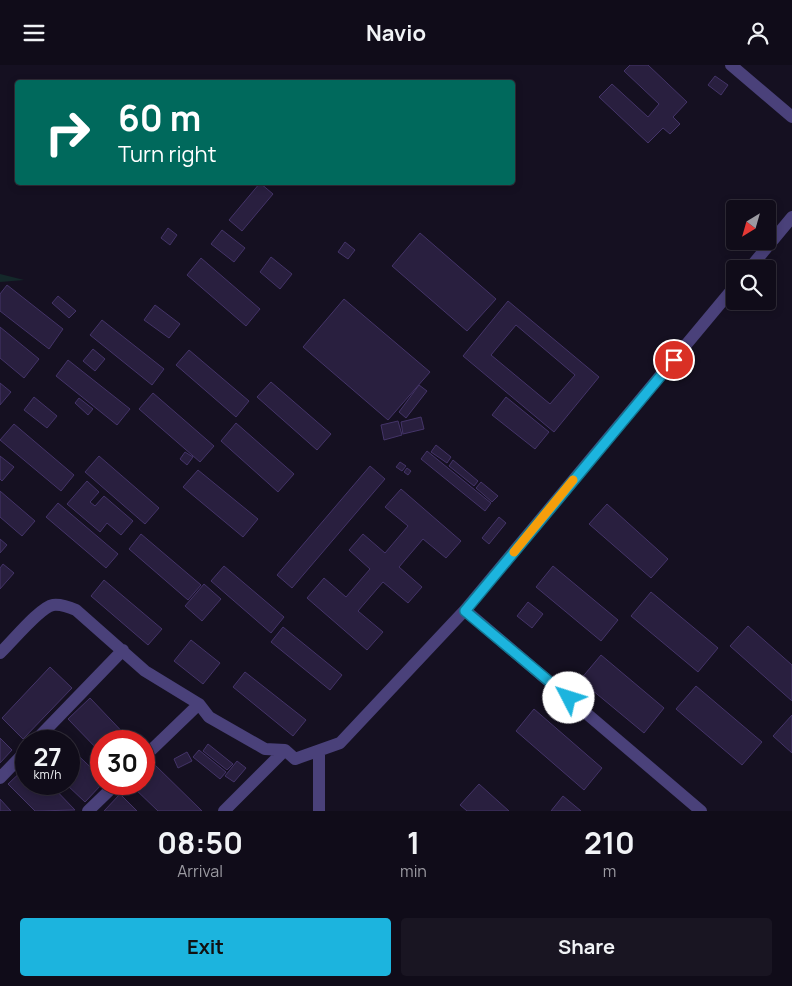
<!DOCTYPE html>
<style>
body{margin:0;font-family:Manrope,sans-serif;background:#191522;color:#f1f3f6;height:100vh;display:flex;flex-direction:column;font-size:19px;white-space:nowrap}
*{box-sizing:border-box;margin:0}
p{font-size:16px;color:#9c9ba2}
.icon{flex:none;width:28px;height:28px;fill:none;stroke:currentColor;stroke-width:2;stroke-linecap:round;stroke-linejoin:round}
.map{position:relative;height:746px;overflow:hidden}
.side{display:flex;flex-direction:column;background:#100c19;flex:1}
.side>*{flex:none}
.banner{position:absolute;left:15px;top:15px;width:500px;height:105px;border-radius:5px;box-shadow:0 2px 8px #0003,0 0 0 1px #302c38;background:#00695c;color:#fff;overflow:hidden}
.needle{width:32px;rotate:217deg}
.tools{position:absolute;left:726px;top:135px;display:grid;gap:10px}
.tools a{display:grid;place-items:center;width:50px;height:50px;border-radius:5px;background:#100c19;box-shadow:0 2px 8px #0003,0 0 0 1px #302c38;font-size:25px}
.speed{position:absolute;left:15px;top:665px;display:flex;gap:10px;font-size:25px;font-weight:700;text-align:center}
.speed>*{display:grid;place-content:center;width:65px;height:65px;border-radius:50%;background:#100c19;box-shadow:0 2px 8px #0003,0 0 0 1px #302c38;line-height:1}
.speed small{font-size:12px;font-weight:400}
.speed .limit{border:8px solid #d22;background:#fff;color:#111}
.pin{position:absolute;display:grid;place-items:center;width:42px;height:42px;color:#fff;margin:-21px;border:2px solid #fff;border-radius:50%;box-shadow:0 1px 5px #0007}
.me{position:absolute;width:55px;margin:-28px;rotate:310deg;stroke-linejoin:round;filter:drop-shadow(0 0 4px #0008)}
.turn{display:flex;align-items:center;gap:18px;height:105px;padding:0 20px;font-size:22px}
.turn .icon{width:65px;height:65px;stroke-width:2.5}
.turn b{display:block;font-size:35px;line-height:42px}
.eta{display:flex;justify-content:space-evenly;align-items:center;height:85px;text-align:center}
.eta b{font-size:30px;font-weight:700;line-height:35px}
.cta{display:flex;gap:10px;margin-top:auto;padding:10px 20px}
.cta a{flex:1;height:58px;border-radius:5px;background:#1cb4de;color:#111;font-size:20px;font-weight:700;line-height:58px;text-align:center}
.cta a+a{background:#191522;color:#f1f3f6}
header{display:flex;justify-content:space-between;align-items:center;height:65px;padding:0 20px;background:#100c19;font-size:22px;font-weight:700}
.map>svg:first-child{display:block}
.green{fill:#14282a}
.building{fill:#291f3f;stroke:#443468;fill-rule:evenodd}
.lines{fill:none;stroke-linecap:round;stroke-linejoin:round}
.minor{stroke:#4a417a;stroke-width:12}
.route-casing{stroke:#127590;stroke-width:12}
.route{stroke:#1cb4de;stroke-width:9}
.slow{stroke:#f59e0b;stroke-width:9}
</style>
<header><svg class="icon" aria-label="menu" viewBox="0 0 24 24"><path d="M4 6h16M4 12h16M4 18h16"/></svg>Navio<svg class="icon" aria-label="person" viewBox="0 0 24 24"><circle cx="12" cy="8" r="4"/><path d="M4 21q1-7 8-7t8 7"/></svg></header>
<div class="map">
<svg width="792" height="746" viewBox="0 0 792 746">
<rect width="100%" height="100%" fill="#151021"/>
<path class="green" d="M0 209 24 215 0 217Z"/>
<path class="building" d="M630 0H648L687 37 673 52 680 59 670 69 663 63 648 78 599 32 612 19 648 52 659 39 624 6Z
M715 11 728 20 721 30 708 20Z
M260 118 273 129 242 166 229 155Z
M168 163 177 170 170 180 161 173Z
M222 165 245 183 234 197 211 179Z
M420 168 496 234 467 266 392 201Z
M345 177 355 185 348 194 338 187Z
M271 192 292 209 280 224 260 207Z
M201 193 260 244 246 261 187 210Z
M7 220 63 264 49 284 0 246V229Z
M58 231 76 246 69 253 52 238Z
M344 234 430 307 388 355 303 282Z
M508 236 599 312 554 367 463 291ZM516 260 575 310 550 339 491 290Z
M155 240 180 259 169 273 144 255Z
M102 255 164 304 152 320 90 270Z
M0 262 39 294 24 313 0 293Z
M93 284 105 294 95 306 83 296Z
M189 285 249 336 236 352 176 300Z
M68 295 130 344 117 360 56 311Z
M271 317 331 369 317 385 257 332Z
M0 318 11 327 0 340Z
M419 320 427 326 406 353 399 347Z
M153 328 214 381 200 397 139 344Z
M34 332 57 351 47 363 24 345Z
M506 332 549 367 535 384 492 350Z
M79 333 93 344 88 350 75 338Z
M421 352 424 364 403 369 401 357Z
M398 356 402 370 384 375 381 360Z
M236 358 294 409 278 427 221 376Z
M14 359 74 410 61 426 0 375Z
M436 380 451 392 447 398 431 387Z
M427 386 491 438 485 446 421 394Z
M185 387 193 392 187 400 180 394Z
M0 391 14 402 2 416 0 414Z
M99 391 159 443 145 459 85 407Z
M453 395 478 416 474 421 449 401Z
M400 397 406 401 402 406 396 402Z
M370 401 385 414 292 523 277 510Z
M407 403 411 406 408 410 404 407Z
M198 405 258 454 243 472 183 422Z
M87 416 99 427 90 437 95 441 104 431 133 456 121 470 107 458 100 467 67 439Z
M481 417 498 431 492 437 476 423Z
M401 424 461 476 446 493 423 474 399 502 422 522 408 538 383 517 358 546 383 567 367 585 307 533 324 513 346 532 370 504 349 485 363 469 385 488 408 461 385 442Z
M0 426 35 456 22 471 0 452Z
M58 438 118 489 106 503 46 452Z
M607 439 668 494 651 513 589 459Z
M499 452 506 458 489 479 482 473Z
M141 469 201 520 188 535 129 484Z
M0 474 7 480 0 488Z
M3 499 14 508 0 524V503Z
M224 501 284 552 271 568 211 516Z
M553 501 618 555 601 576 536 522Z
M104 515 162 564 148 580 91 531Z
M204 519 221 534 202 556 185 541Z
M651 527 718 583 698 607 631 551Z
M528 537 543 549 532 563 517 551Z
M748 561 792 600V636L730 581Z
M283 562 342 610 330 625 271 577Z
M191 575 220 598 203 619 174 596Z
M601 590 664 643 644 668 580 615Z
M50 602 72 623 23 674 2 653Z
M245 607 306 655 293 671 233 622Z
M696 621 762 677 742 700 676 644Z
M90 633 131 676H101V688L68 654Z
M534 644 602 703 584 725 516 666Z
M792 650V688L773 671Z
M56 670 63 676H49Z
M0 673 12 685 0 698Z
M208 679 233 699 227 705 203 686Z
M69 682 101 712 102 719 85 737 66 719H69Z
M199 685 226 707 220 714 193 692Z
M187 687 192 696 178 703 174 694Z
M237 696 246 703 234 717 225 711Z
M154 699 202 746H158L132 721 134 719H144V709Z
M26 702V719H50L75 745 35 746 8 719Z
M479 719 509 746H467L460 740Z
M120 729 137 746H104Z
M563 731 581 746H551Z
M0 734 11 746H0Z"/>
<g class="lines">
<path class="minor" d="M731 0 792 52
M749 204 792 152
M465 545 701 746
M0 588C11 578 40 542 53 540 61 539 69 542 76 545L145 606 199 639 209 652 265 684 285 685 295 694 340 678 465 545 735 221
M35 676 123 585
M144 692 199 639
M0 713 26 686
M88 746 116 719
M224 746 285 685
M319 746V686"/>
</g>
<g class="lines">
<defs>
<path id="route" d="M569 633 465 546 674 295"/>
</defs>
<use href="#route" class="route-casing"/>
<use href="#route" class="route"/>
<path class="slow" d="M514 487 573 415"/>
</g>
</svg>
<div class="tools">
<a><svg class="needle" viewBox="-14 -14 28 28"><path d="M0-13l5 13h-10z" fill="#e53935"/><path d="M0 13l5-13h-10z" fill="#9c9ba2"/></svg></a>
<a><svg class="icon" aria-label="search" viewBox="0 0 24 24"><circle cx="10" cy="10" r="6"/><path d="M15 15l6 6"/></svg></a>
</div>
<div class="speed"><div>27<small>km/h</small></div><div class="limit">30</div></div>
<div class="pin" style="left:674px;top:295px;background:#d93025"><svg class="icon" aria-label="arrive" viewBox="0 0 24 24"><path d="M6 21V4h12l-3 4 3 4H6"/></svg></div>
<svg class="me" style="left:569px;top:633px" viewBox="-20 -20 40 40"><circle r="19" fill="#fff"/><path d="M0-13L10 11 0 6-10 11z" fill="#1cb4de"/></svg>
<div class="banner">
<div class="turn"><svg class="icon" aria-label="right" viewBox="0 0 24 24"><path d="M7 20v-9h11M14 6l5 5-5 5"/></svg><div><b>60 m</b>Turn right</div></div>
</div>
</div>
<section class="side">
<div class="eta">
<div><b>08:50</b><p>Arrival</p></div>
<div><b>1</b><p>min</p></div>
<div><b>210</b><p>m</p></div>
</div>
<div class="cta"><a>Exit</a><a>Share</a></div>
</section>
